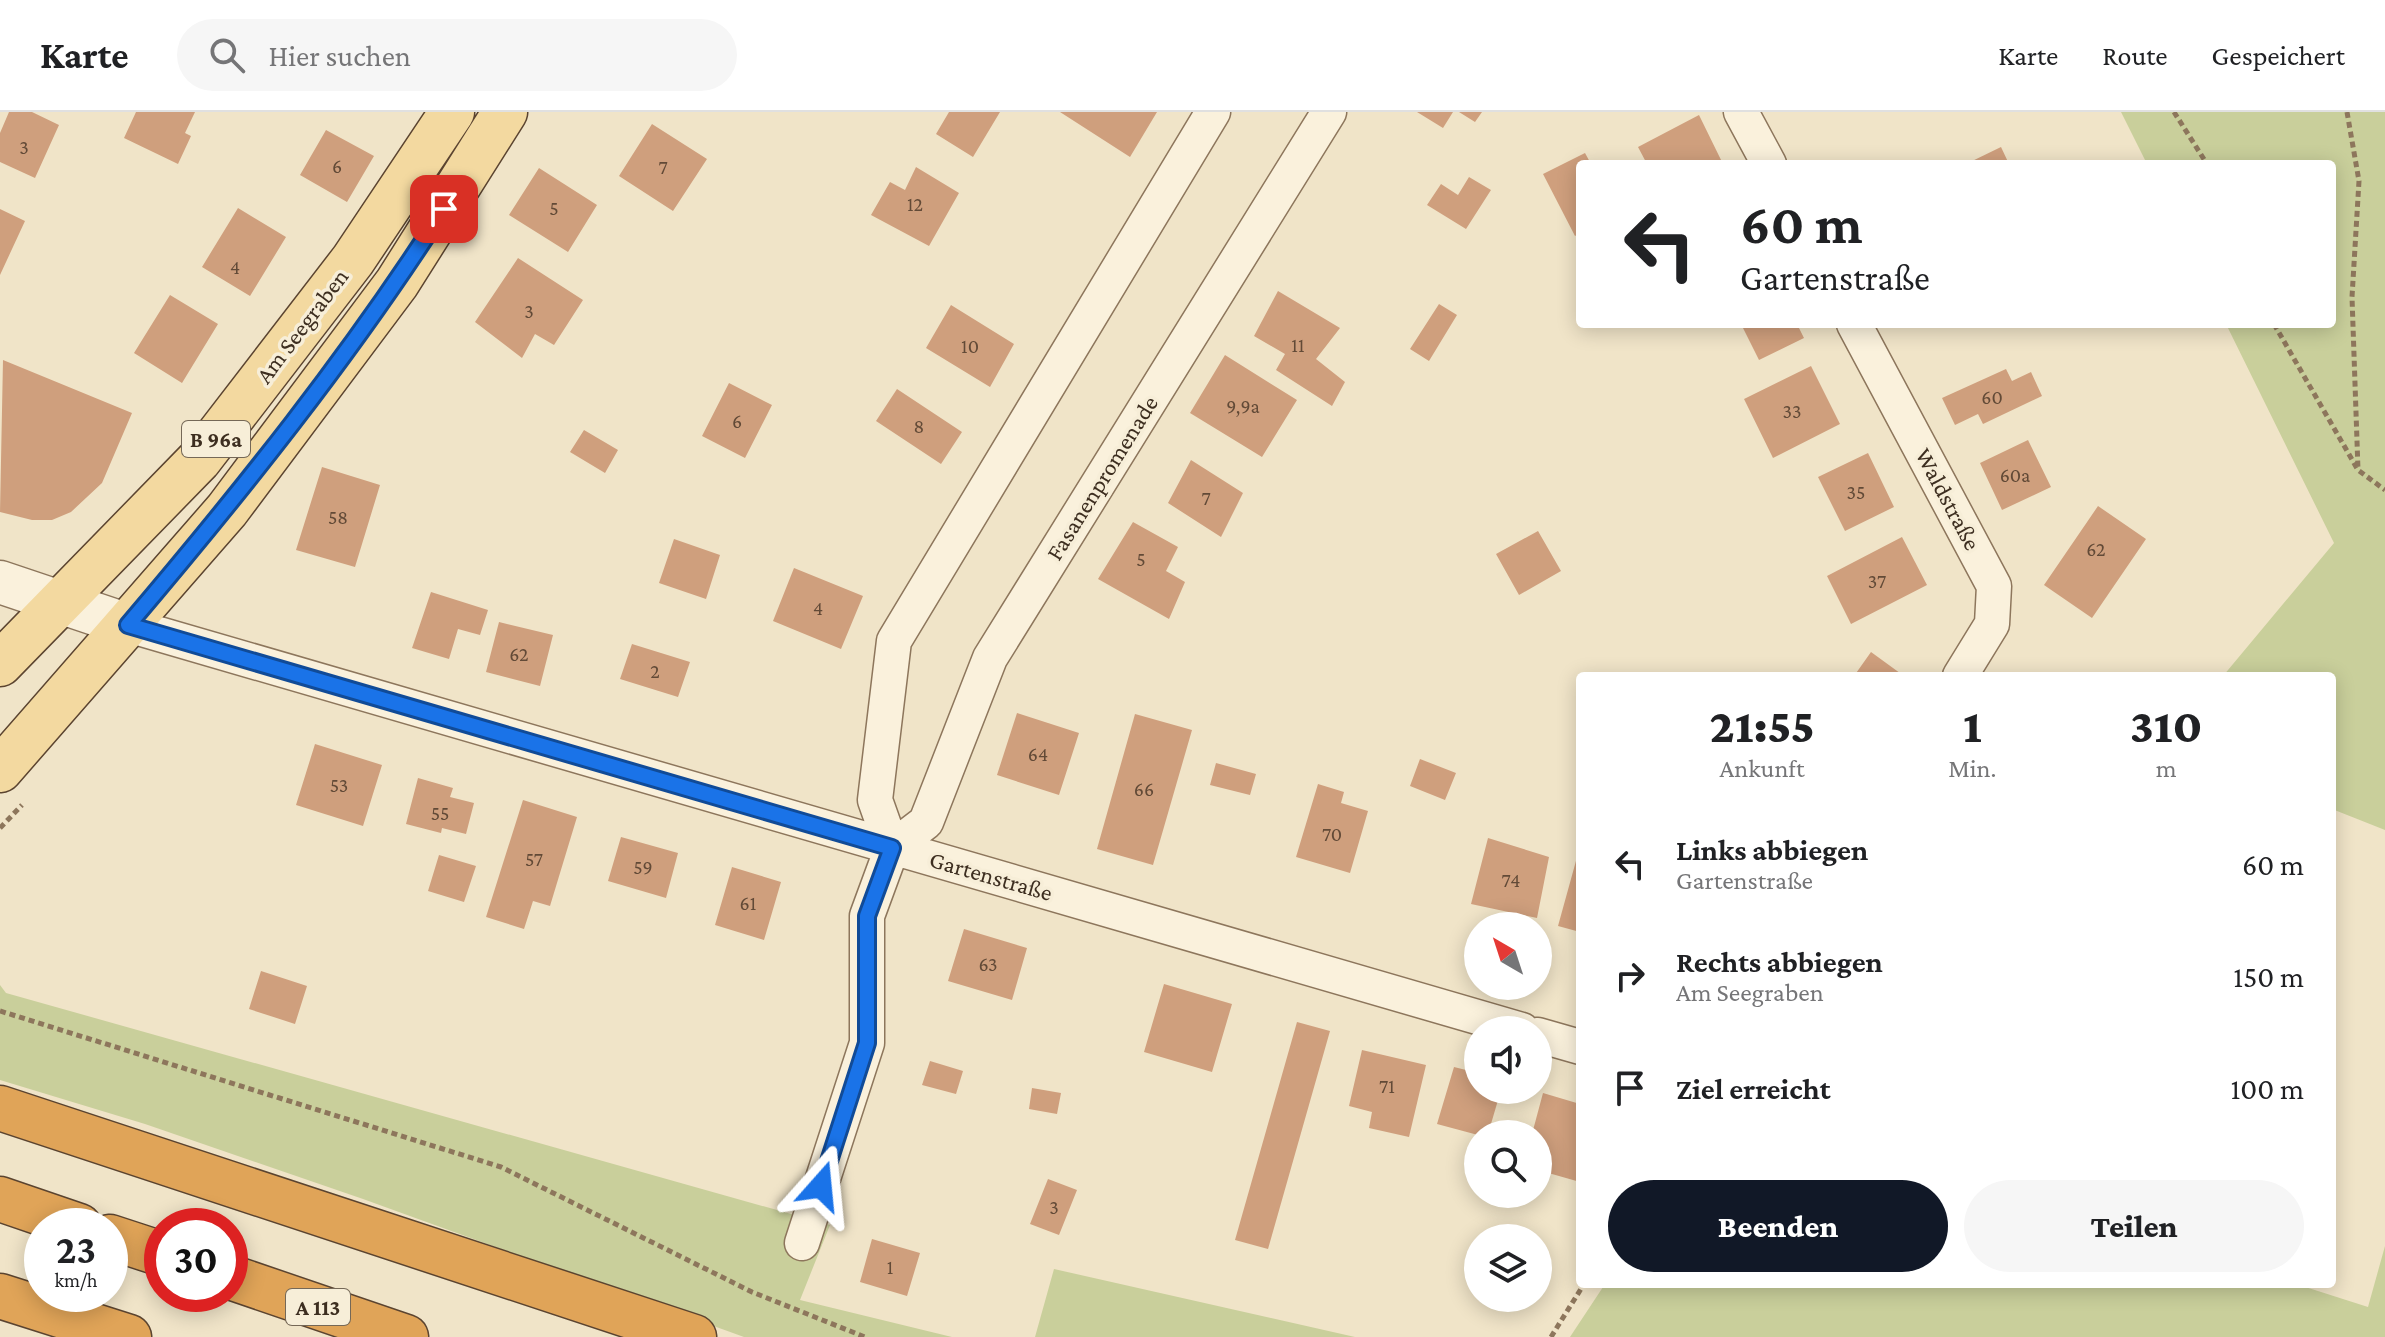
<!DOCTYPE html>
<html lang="de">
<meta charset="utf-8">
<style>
body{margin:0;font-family:"Crimson Pro",serif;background:#f6f6f6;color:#202124;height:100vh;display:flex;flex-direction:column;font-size:30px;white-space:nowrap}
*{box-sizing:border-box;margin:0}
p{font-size:26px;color:#757577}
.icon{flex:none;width:44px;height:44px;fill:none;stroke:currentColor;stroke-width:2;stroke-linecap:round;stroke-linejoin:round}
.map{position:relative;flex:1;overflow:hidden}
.side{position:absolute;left:1576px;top:560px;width:760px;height:616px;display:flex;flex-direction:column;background:#fff;border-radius:8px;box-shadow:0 4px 20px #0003}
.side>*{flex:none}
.banner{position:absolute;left:1576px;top:48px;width:760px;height:168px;border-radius:8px;box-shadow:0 4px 20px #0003;background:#fff;color:#202124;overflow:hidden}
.needle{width:52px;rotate:321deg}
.buttons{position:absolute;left:1464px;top:800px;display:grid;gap:16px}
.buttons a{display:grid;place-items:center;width:88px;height:88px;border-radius:50%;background:#fff;box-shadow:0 4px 20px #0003;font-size:40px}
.speed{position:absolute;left:24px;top:1096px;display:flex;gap:16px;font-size:40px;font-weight:700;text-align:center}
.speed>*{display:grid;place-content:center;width:104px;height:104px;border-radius:50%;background:#fff;box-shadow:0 4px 20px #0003;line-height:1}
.speed small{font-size:20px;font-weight:400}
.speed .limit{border:12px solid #d22;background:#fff;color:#111}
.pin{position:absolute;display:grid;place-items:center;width:68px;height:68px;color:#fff;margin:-34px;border-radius:16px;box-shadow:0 4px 12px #0006}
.me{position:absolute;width:88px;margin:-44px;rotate:18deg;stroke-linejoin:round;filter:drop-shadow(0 0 6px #0008)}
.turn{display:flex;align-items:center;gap:28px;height:168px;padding:0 32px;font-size:36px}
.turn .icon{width:104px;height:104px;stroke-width:2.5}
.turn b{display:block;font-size:56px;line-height:68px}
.eta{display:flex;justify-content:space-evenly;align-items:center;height:136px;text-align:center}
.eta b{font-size:48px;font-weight:800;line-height:56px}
.cta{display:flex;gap:16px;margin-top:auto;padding:16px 32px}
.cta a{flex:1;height:92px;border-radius:48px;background:#111827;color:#fff;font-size:32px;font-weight:800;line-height:92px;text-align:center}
.cta a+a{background:#f6f6f6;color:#202124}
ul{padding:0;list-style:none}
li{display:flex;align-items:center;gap:24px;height:112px;padding:0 32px}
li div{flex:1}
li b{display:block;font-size:30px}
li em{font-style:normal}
header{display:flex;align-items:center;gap:48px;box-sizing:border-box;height:112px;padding:0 40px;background:#fff;border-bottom:2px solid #e0e0e0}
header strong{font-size:38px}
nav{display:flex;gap:44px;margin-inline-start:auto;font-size:28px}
.search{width:560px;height:72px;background:#f6f6f6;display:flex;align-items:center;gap:20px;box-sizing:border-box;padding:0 28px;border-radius:44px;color:#757577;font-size:30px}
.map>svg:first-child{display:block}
.green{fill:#c9cf9b}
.building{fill:#cf9f7d}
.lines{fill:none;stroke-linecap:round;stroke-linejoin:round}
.minor-casing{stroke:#8d765c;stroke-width:37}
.tertiary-casing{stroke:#8d765c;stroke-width:45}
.primary-casing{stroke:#5b4430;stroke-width:47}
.motorway-casing{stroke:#5b4430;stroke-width:47}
.path{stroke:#8d765c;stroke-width:5;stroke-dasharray:6 4;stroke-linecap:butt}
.minor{stroke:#faf1dc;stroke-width:34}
.tertiary{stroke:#faf1dc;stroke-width:42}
.primary{stroke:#f3d9a0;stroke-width:44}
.motorway{stroke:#e0a458;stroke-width:44}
.route-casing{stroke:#114b97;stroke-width:20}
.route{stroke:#1a73e8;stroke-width:14}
.labels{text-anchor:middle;stroke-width:7;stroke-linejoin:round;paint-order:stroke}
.number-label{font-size:20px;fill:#624a37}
.shield{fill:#f7eed8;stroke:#756857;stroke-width:2}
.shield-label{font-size:22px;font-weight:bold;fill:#3d2e20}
.street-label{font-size:24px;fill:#3d2e20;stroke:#f7eed8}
</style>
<header>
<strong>Karte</strong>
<div class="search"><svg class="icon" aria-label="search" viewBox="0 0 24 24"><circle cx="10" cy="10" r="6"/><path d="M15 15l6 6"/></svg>Hier suchen</div>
<nav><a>Karte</a><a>Route</a><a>Gespeichert</a></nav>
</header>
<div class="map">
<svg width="2385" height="1225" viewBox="0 0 2385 1225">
<rect width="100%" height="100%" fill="#f0e4c8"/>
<path class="green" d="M2121 0H2385V718L2332 697V564H2223L2334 431 2226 212H2332V52H2147Z
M0 873 6 881 830 1113 800 1188 952 1225H744L363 1087 145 1012 0 968Z
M2385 1134V1225H1570L1605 1172H2296L2368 1195Z
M1054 1157 1355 1225H1035Z"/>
<path class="building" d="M9 0H32L59 13 35 66 0 50V21Z
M136 0H195L185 21 191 24 178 52 124 26Z
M949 0H1000L973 45 936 22Z
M1060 0H1157L1130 45Z
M1417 0H1453L1443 16Z
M1459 0H1482L1475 10Z
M1699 3 1723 52H1647L1638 35Z
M652 12 707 47 673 99 619 64Z
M326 18 374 44 347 90 300 63Z
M2001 35 2009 52H1966Z
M1585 41 1591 52H1580V121L1575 124 1543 62Z
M916 55 959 81 929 134 871 103 890 70 905 78Z
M539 56 597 93 568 140 509 103Z
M1469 65 1491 78 1466 117 1427 93 1441 72 1458 83Z
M238 96 286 125 250 184 202 155Z
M0 97 25 109 0 163Z
M518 146 583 188 554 233 535 222 522 246 475 210Z
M1278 179 1340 216 1316 247 1345 270 1332 294 1276 258 1285 242 1254 224Z
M170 183 218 212 182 271 134 241Z
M1439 192 1457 203 1429 249 1410 237Z
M951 193 1014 232 990 275 926 236Z
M1741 212H1797L1804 226 1759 248Z
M1225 243 1297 288 1262 345 1190 301Z
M3 248 132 301 102 371 71 400 52 408H32L0 400Z
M1811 254 1840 312 1773 346 1744 287Z
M2006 257 2012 269 2031 260 2042 284 1983 312 1978 302 1955 313 1942 286Z
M729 271 772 293 745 346 702 324Z
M897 277 962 320 941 352 876 309Z
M584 318 618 338 605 361 570 340Z
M2028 328 2051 375 2002 398 1980 351Z
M1868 341 1894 395 1845 419 1818 365Z
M1191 348 1243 381 1221 425 1168 391Z
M322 355 380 373 355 455 296 438Z
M2098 394 2146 427 2092 506 2044 473Z
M1133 410 1178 435 1166 459 1185 470 1169 507 1098 467Z
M1538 419 1561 459 1519 483 1496 442Z
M1902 425 1927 473 1851 512 1827 464Z
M674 427 720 443 706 487 659 471Z
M794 456 863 484 841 537 773 509Z
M431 480 488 498 480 523 458 517 449 547 412 536Z
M499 510 553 523 540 574 486 560Z
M632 532 690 550 678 585 620 567Z
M1871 540 1904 564H1854Z
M1017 601 1079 621 1059 683 997 663Z
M1135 602 1192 618 1153 753 1097 737Z
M315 632 382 653 363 714 296 693Z
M1420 647 1456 661 1445 688 1410 674Z
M1216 651 1256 662 1250 683 1210 673Z
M418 666 453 676 450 685 474 691 466 722 442 716 441 721 406 712Z
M1318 672 1344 680 1341 691 1368 699 1350 761 1296 745Z
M523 688 577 705 550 794 533 789 524 817 486 805Z
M621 725 678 741 666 786 608 769Z
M1488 726 1549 745 1537 806 1471 792Z
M1579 738 1580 739V820L1558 814Z
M439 743 476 754 464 790 428 779Z
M732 755 781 770 764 828 715 813Z
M964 817 1027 836 1012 888 948 869Z
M261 859 307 874 295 912 249 897Z
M1164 872 1232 892 1212 960 1144 940Z
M1297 910 1330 919 1268 1137 1235 1128Z
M1362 938 1426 953 1409 1025 1369 1016 1372 1000 1349 994Z
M930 949 963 959 956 982 922 973Z
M1454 955 1478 961V978H1501L1488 1022 1478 1023 1437 1012Z
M1032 976 1061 981 1057 1002 1029 997Z
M1543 981 1580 992V1070L1538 1058V1022H1532Z
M1048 1067 1077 1078 1059 1123 1030 1112Z
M872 1127 920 1141 907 1184 860 1170Z"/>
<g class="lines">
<defs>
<path id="minor" d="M1741 0 1769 52
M1854 212 1994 474 1992 512 1960 564
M128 513 1522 918
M892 736 875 688 894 529 1213 0
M1538 923 1580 935
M802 1131 867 931V804L892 736 926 710 990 546 1329 0"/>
<path id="tertiary" d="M0 470 128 513"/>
<path id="primary" d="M0 552 199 348 353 148 452 0
M0 658 227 398 397 171 505 0"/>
<path id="motorway" d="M0 996 694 1225
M0 1087 79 1114
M110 1125 162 1142
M230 1165 406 1225
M0 1184 129 1225"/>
</defs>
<use href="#minor" class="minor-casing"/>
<use href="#tertiary" class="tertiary-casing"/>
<use href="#primary" class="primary-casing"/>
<use href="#motorway" class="motorway-casing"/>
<path class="path" d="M2174 0 2207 52
M2347 0 2359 69 2352 185 2358 358
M2274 212 2358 358 2385 378
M0 716 22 693
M0 899 501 1055 752 1180 865 1225
M1551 1225 1584 1172"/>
<use href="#minor" class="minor"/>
<use href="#tertiary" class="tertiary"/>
<use href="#primary" class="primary"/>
<use href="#motorway" class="motorway"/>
</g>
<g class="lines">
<defs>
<path id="route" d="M444 97C350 244 241 380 128 513L892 736 867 804V931L821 1074"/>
</defs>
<use href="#route" class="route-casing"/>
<use href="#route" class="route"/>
</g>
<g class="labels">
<g class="number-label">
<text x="24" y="42">3</text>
<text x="337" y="61">6</text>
<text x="663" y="62">7</text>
<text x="915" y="99">12</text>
<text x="554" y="103">5</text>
<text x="235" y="162">4</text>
<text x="529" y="206">3</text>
<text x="1298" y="240">11</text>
<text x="970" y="241">10</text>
<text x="1992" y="292">60</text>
<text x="1243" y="301">9,9a</text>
<text x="1792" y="306">33</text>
<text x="737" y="316">6</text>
<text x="919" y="321">8</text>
<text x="2015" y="370">60a</text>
<text x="1856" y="387">35</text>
<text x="1206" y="393">7</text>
<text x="338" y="412">58</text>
<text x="2096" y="444">62</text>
<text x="1141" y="454">5</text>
<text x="1877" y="476">37</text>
<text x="818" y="503">4</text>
<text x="519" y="549">62</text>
<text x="655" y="566">2</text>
<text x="1038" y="649">64</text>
<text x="339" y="680">53</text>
<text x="1144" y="684">66</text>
<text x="440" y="708">55</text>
<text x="1332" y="729">70</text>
<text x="534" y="754">57</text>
<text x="643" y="762">59</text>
<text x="1511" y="775">74</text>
<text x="748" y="798">61</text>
<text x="988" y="859">63</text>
<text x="1387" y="981">71</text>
<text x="1054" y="1102">3</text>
<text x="890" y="1162">1</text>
</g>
<g class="shield">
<rect x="182" y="309" width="68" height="36" rx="6"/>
<rect x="286" y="1177" width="64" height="36" rx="6"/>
</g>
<g class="shield-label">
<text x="216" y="335">B 96a</text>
<text x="318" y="1203">A 113</text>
</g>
<g class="street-label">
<text transform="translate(302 214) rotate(-53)" y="8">Am Seegraben</text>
<text transform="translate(1102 366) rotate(-58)" y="8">Fasanenpromenade</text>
<text transform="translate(1948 387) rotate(62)" y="8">Waldstraße</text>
<text transform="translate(991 764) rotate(16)" y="8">Gartenstraße</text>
</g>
</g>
</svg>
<div class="buttons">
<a><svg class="needle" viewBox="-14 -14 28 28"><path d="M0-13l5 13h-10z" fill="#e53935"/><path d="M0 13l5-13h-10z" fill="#757577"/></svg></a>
<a><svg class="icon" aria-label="sound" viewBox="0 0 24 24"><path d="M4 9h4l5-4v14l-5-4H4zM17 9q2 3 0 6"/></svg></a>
<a><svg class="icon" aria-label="search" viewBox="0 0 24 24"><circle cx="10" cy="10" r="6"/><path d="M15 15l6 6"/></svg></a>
<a><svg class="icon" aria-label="layers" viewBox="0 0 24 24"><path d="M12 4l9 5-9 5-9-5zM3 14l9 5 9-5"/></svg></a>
</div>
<div class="speed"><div>23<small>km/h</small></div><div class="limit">30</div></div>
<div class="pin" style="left:444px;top:97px;background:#d93025"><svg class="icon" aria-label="arrive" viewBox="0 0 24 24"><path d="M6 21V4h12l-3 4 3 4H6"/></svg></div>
<svg class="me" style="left:821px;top:1074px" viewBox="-20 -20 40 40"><path d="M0-17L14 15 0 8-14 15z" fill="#1a73e8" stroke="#fff" stroke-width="4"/></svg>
<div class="banner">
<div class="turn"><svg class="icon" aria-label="left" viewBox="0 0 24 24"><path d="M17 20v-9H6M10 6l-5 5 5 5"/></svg><div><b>60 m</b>Gartenstraße</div></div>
</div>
<section class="side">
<div class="eta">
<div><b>21:55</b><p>Ankunft</p></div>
<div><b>1</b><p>Min.</p></div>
<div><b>310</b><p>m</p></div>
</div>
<ul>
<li><svg class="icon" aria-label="left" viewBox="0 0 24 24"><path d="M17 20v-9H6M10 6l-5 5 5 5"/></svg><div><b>Links abbiegen</b><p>Gartenstraße</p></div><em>60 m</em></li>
<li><svg class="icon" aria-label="right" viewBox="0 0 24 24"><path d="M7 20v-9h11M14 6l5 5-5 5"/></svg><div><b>Rechts abbiegen</b><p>Am Seegraben</p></div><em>150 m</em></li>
<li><svg class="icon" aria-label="arrive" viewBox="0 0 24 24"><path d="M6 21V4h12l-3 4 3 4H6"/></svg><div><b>Ziel erreicht</b></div><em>100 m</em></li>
</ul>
<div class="cta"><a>Beenden</a><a>Teilen</a></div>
</section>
</div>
